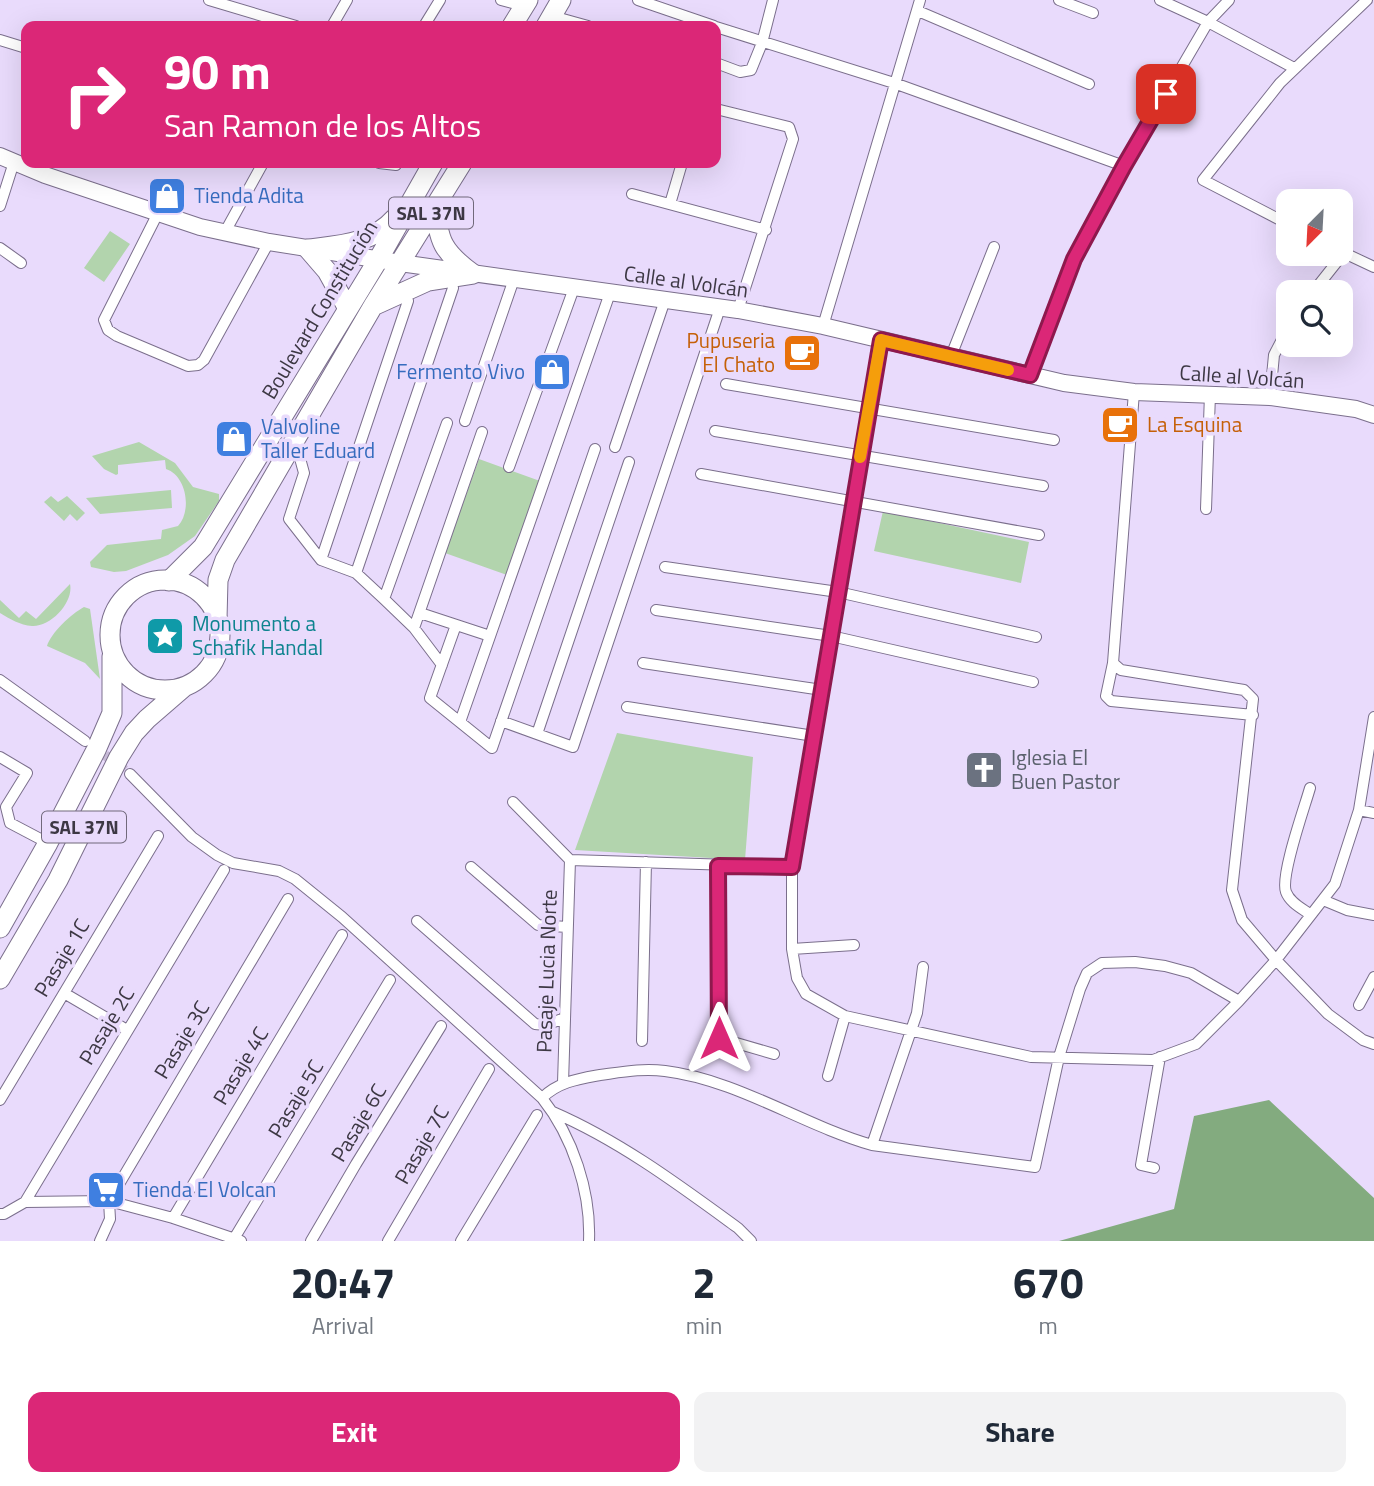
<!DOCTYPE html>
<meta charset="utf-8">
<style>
body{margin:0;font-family:"Titillium Web",sans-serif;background:#f2f2f3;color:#1f2937;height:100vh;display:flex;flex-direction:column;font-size:26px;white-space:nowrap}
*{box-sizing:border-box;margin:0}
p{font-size:23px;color:#747a83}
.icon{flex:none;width:38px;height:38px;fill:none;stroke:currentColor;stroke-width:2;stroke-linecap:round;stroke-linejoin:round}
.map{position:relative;height:1241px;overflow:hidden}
.sheet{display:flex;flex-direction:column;background:#fff;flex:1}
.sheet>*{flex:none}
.hud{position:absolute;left:21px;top:21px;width:700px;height:147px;border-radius:14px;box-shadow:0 7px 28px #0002;background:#db2777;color:#fff;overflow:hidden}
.needle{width:46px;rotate:204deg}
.tools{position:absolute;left:1276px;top:189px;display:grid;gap:14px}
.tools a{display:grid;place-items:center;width:77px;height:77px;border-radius:14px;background:#fff;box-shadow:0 7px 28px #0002;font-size:35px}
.pin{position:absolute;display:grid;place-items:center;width:60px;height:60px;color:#fff;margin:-30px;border-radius:14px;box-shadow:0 4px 10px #0006}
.me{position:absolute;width:77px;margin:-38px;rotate:0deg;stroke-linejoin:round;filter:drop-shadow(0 0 5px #0008)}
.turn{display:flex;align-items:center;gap:24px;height:147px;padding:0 28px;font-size:32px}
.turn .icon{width:91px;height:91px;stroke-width:2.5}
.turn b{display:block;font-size:49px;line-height:60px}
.eta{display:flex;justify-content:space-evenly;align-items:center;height:119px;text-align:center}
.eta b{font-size:42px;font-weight:700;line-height:49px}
.button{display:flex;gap:14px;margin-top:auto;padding:14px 28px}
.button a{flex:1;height:80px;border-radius:14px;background:#db2777;color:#fff;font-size:28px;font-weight:700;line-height:80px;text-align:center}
.button a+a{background:#f2f2f3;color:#1f2937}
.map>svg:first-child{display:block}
.green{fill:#b2d4ad}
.forest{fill:#83ab7f}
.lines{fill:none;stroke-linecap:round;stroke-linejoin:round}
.street-tunnel{stroke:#c7bad7;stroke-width:10;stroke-dasharray:10 5;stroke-linecap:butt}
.street-casing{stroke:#7b6f8c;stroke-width:12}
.secondary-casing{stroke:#7b6f8c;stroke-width:18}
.highway-casing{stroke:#7b6f8c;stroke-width:21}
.street{stroke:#fff;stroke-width:10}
.secondary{stroke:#fff;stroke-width:16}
.highway{stroke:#fff;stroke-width:19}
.route-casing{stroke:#8e194d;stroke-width:18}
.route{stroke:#db2777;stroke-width:12}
.slow{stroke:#f59e0b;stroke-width:12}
.labels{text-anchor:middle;stroke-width:7;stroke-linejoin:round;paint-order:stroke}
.shield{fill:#e9dbfc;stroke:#71697b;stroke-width:2}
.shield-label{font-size:19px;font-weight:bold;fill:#3d3844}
.shop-label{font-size:21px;fill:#366cbe;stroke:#e9dbfc;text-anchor:start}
.street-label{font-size:21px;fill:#3d3844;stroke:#e9dbfc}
.food-label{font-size:21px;fill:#c56008;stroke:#e9dbfc;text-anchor:end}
.culture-label{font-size:21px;fill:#0d838f;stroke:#e9dbfc;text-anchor:start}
.worship-label{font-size:21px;fill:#5b616d;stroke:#e9dbfc;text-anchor:start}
</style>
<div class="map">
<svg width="1374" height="1241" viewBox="0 0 1374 1241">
<rect width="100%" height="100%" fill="#e9dbfc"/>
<path class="green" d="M110 231 130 244 104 282 84 268Z
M139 442 175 463 193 487 219 494V501L195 536 168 555 126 571 114 572 91 567 90 562 107 545 161 539 162 530 178 526C192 511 187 476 166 469L165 460 118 465V474L116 475 104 469 92 456Z
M479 459 540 481 507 575 445 553Z
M171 490 172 508 100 514 86 498Z
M51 496 58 502 67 496 85 513 77 521 70 514 64 521 44 502Z
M883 511 1029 542 1021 583 874 551Z
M70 584C74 602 51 627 32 626 20 625 10 619 0 613V600L19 618 26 611 36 619Z
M84 607 90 609 100 679 85 663 47 646C51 633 71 614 84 607Z
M617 733 753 757 745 860 575 850Z"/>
<path class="forest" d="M1269 1100 1374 1198V1241H1059L1174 1209 1194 1116Z"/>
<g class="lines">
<path class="street-tunnel" d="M93 746 130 774"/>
<defs>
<path id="street" d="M209 0 296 26
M501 0 524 6
M638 0 714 26
M1059 0 1093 13
M1160 0 1208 22 1294 68
M918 11 1089 84
M552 16 588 26
M332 26 347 0
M424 26 440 0
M716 27 894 83 1124 166
M0 40 26 48
M716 63 740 72 751 70 762 43 773 0
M716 109 789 127 793 139 738 310
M379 163 396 165
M632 194 766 230
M670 204 682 163
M0 206 14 162
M158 213 104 320 108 330 117 336 188 366 198 365 204 360 269 242
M1288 224 1203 180 1280 83 1367 0
M225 232 263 163
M0 248 21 263
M1340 251 1374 267
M1313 292 1344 253
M823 326 920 0
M881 340 792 867V949L797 978 806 994 845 1016 1031 1057 1153 1060 1196 1044 1239 1001 1276 960 1335 884 1359 810 1374 717
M951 356 994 247
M1030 375 1074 259 1124 166 1208 22 1229 0
M726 384 1054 440
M1134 392 1113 663 1106 696 1111 701 1253 715
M1270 397 1274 355 1288 328
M465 421 514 279
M715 431 1043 486
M295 440 304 473 289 519 321 560 356 573 384 599 414 628 442 665
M615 447 665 300
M509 467 574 288
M701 474 1039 535
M1206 509 1210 394
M321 560 408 301
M665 567 838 592 1036 637
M356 573 453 288
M384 599 447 423
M656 610 831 636 1033 682
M420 613 490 636
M456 625 430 698 492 748 595 449
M414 628 482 432
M643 663 822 690
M1113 663 1121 670 1244 690 1253 699 1232 890 1242 920 1276 960 1328 1014 1363 1040 1374 1044
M0 680 85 741
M627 707 814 736
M501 721 573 747 720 308
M460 722 610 293
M537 734 629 462
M0 757 27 773 6 807 10 823 48 843
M130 774 192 837 217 855 233 863 279 871 295 879 342 917 542 1098C573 1137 591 1192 589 1241
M1310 788C1304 809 1280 876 1286 892 1290 903 1303 909 1311 915
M513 802 570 860 792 867
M1359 810 1374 813
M718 866 719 1038 774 1054
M471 867 538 925 567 927
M1323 900 1347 910 1374 915
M417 921 535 1024 545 1025 565 1018
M792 949 854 945
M64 993 127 1030
M1359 1005 1374 977
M642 1041 646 862
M828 1076 845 1016
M563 1083 570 860
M542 1098C558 1082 578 1079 600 1075 622 1072 643 1068 665 1071 738 1080 802 1125 872 1145L917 1013 923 967
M0 1100 158 836
M553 1112C620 1141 679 1185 738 1228L751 1241
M872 1145 1035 1167 1059 1057 1080 989 1087 973 1102 963 1135 962 1165 966 1191 973 1239 1001
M1154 1168 1141 1165 1160 1057
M25 1202 224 870
M0 1214H4L25 1202 109 1201 173 1218 241 1241
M173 1218 342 935
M235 1237 390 980
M100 1241 110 1219 109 1201 288 899
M311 1241 356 1164 441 1026
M388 1241 489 1069
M461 1241 537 1115"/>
<path id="secondary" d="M0 156 45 175 200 227 269 242 400 263 738 310 823 326 1064 383 1134 392 1270 397 1356 409 1374 415"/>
<path id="highway" d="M512 26 528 0
M546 26 561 0
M436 205C437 241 444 253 473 274
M308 249C340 245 372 244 395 218
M308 249 327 271 347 307
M373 306 428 281 473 274
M110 635a55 55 0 1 1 110 0a55 55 0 1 1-110 0Z
M169 581 203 547 378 260 433 163
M217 619 218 580 225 560 373 306 462 163
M0 928 48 843 96 750 112 713V656
M0 979 58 880 119 757 134 733 147 719 184 687"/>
</defs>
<use href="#street" class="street-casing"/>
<use href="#secondary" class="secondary-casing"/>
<use href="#highway" class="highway-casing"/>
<use href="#street" class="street"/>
<use href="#secondary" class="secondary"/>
<use href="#highway" class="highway"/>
</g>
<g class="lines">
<defs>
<path id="route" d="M719 1038 718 866 792 867 881 340 1030 375 1074 259 1124 166 1166 94"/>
</defs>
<use href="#route" class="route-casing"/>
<use href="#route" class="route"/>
<path class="slow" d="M860 457 881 340 1008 370"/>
</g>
<defs>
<symbol id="shop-square" viewBox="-11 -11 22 22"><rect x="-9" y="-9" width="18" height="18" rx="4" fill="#3f7fe0" stroke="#e9dbfc"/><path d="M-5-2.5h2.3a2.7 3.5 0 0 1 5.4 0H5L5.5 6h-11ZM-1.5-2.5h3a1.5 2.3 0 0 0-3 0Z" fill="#fff"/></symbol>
<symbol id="cafe-square" viewBox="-11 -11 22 22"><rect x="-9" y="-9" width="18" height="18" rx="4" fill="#e8710a" stroke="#e9dbfc"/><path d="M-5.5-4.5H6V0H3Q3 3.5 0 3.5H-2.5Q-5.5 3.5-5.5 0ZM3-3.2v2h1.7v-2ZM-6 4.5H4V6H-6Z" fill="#fff"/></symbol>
<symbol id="sight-square" viewBox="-11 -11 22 22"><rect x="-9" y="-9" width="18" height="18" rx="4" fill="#0f9aa8" stroke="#e9dbfc"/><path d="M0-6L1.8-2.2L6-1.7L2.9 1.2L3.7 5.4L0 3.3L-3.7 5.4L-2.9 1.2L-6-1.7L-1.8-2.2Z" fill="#fff"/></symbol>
<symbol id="church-square" viewBox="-11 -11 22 22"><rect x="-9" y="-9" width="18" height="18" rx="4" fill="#6b7280" stroke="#e9dbfc"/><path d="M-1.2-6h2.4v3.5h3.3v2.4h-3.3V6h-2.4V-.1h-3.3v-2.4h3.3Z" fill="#fff"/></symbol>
<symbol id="supermarket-square" viewBox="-11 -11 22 22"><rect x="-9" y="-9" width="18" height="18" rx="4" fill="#3f7fe0" stroke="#e9dbfc"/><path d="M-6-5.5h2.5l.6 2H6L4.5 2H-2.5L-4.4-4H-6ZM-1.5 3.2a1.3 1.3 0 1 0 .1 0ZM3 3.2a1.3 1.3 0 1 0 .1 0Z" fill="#fff"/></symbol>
</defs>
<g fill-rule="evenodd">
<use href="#shop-square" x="145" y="174" width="44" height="44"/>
<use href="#cafe-square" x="780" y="331" width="44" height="44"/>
<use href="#shop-square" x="530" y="350" width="44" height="44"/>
<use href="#cafe-square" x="1098" y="403" width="44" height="44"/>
<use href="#shop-square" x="212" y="417" width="44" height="44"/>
<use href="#sight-square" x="143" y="614" width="44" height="44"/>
<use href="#church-square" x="962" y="748" width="44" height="44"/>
<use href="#supermarket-square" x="84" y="1168" width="44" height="44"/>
</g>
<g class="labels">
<g class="shield">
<rect x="389" y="197.5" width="84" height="31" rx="5"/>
<rect x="42" y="811.5" width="84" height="31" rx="5"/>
</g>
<g class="shield-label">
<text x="431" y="220">SAL 37N</text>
<text x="84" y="834">SAL 37N</text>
</g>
<g class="shop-label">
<text x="194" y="203">Tienda Adita</text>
<text x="525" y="379" text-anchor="end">Fermento Vivo</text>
<text x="261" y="434">Valvoline<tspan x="261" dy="24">Taller Eduard</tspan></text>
<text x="133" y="1197">Tienda El Volcan</text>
</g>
<g class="street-label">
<text transform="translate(686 282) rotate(8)" y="7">Calle al Volcán</text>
<text transform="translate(320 310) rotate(-59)" y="7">Boulevard Constitución</text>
<text transform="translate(1242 377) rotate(4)" y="7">Calle al Volcán</text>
<text transform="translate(62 958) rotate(-59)" y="7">Pasaje 1C</text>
<text transform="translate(547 971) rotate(-88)" y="7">Pasaje Lucia Norte</text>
<text transform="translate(107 1026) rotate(-59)" y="7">Pasaje 2C</text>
<text transform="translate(182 1040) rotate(-59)" y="7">Pasaje 3C</text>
<text transform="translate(241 1066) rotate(-59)" y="7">Pasaje 4C</text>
<text transform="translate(296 1099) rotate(-59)" y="7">Pasaje 5C</text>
<text transform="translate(359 1123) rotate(-59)" y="7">Pasaje 6C</text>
<text transform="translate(422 1145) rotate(-60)" y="7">Pasaje 7C</text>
</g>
<g class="food-label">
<text x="775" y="348">Pupuseria<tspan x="775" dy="24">El Chato</tspan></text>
<text x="1147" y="432" text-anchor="start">La Esquina</text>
</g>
<g class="culture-label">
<text x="192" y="631">Monumento a<tspan x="192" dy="24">Schafik Handal</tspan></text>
</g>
<g class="worship-label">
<text x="1011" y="765">Iglesia El<tspan x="1011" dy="24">Buen Pastor</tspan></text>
</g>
</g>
</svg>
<div class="tools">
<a><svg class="needle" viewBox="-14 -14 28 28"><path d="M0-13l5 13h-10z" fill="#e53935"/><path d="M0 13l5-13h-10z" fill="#747a83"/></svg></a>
<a><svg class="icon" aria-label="search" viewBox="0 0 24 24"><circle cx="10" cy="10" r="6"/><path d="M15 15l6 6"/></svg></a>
</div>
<div class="pin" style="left:1166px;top:94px;background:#d93025"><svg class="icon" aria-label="arrive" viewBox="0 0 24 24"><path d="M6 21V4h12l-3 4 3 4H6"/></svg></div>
<svg class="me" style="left:719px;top:1038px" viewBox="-20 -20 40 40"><path d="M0-17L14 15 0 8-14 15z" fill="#db2777" stroke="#fff" stroke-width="4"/></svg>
<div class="hud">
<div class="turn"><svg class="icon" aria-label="right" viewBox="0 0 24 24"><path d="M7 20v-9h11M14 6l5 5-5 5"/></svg><div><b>90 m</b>San Ramon de los Altos</div></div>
</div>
</div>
<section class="sheet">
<div class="eta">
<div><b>20:47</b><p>Arrival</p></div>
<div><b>2</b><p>min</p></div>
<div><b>670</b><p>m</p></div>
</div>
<div class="button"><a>Exit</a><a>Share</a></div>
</section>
